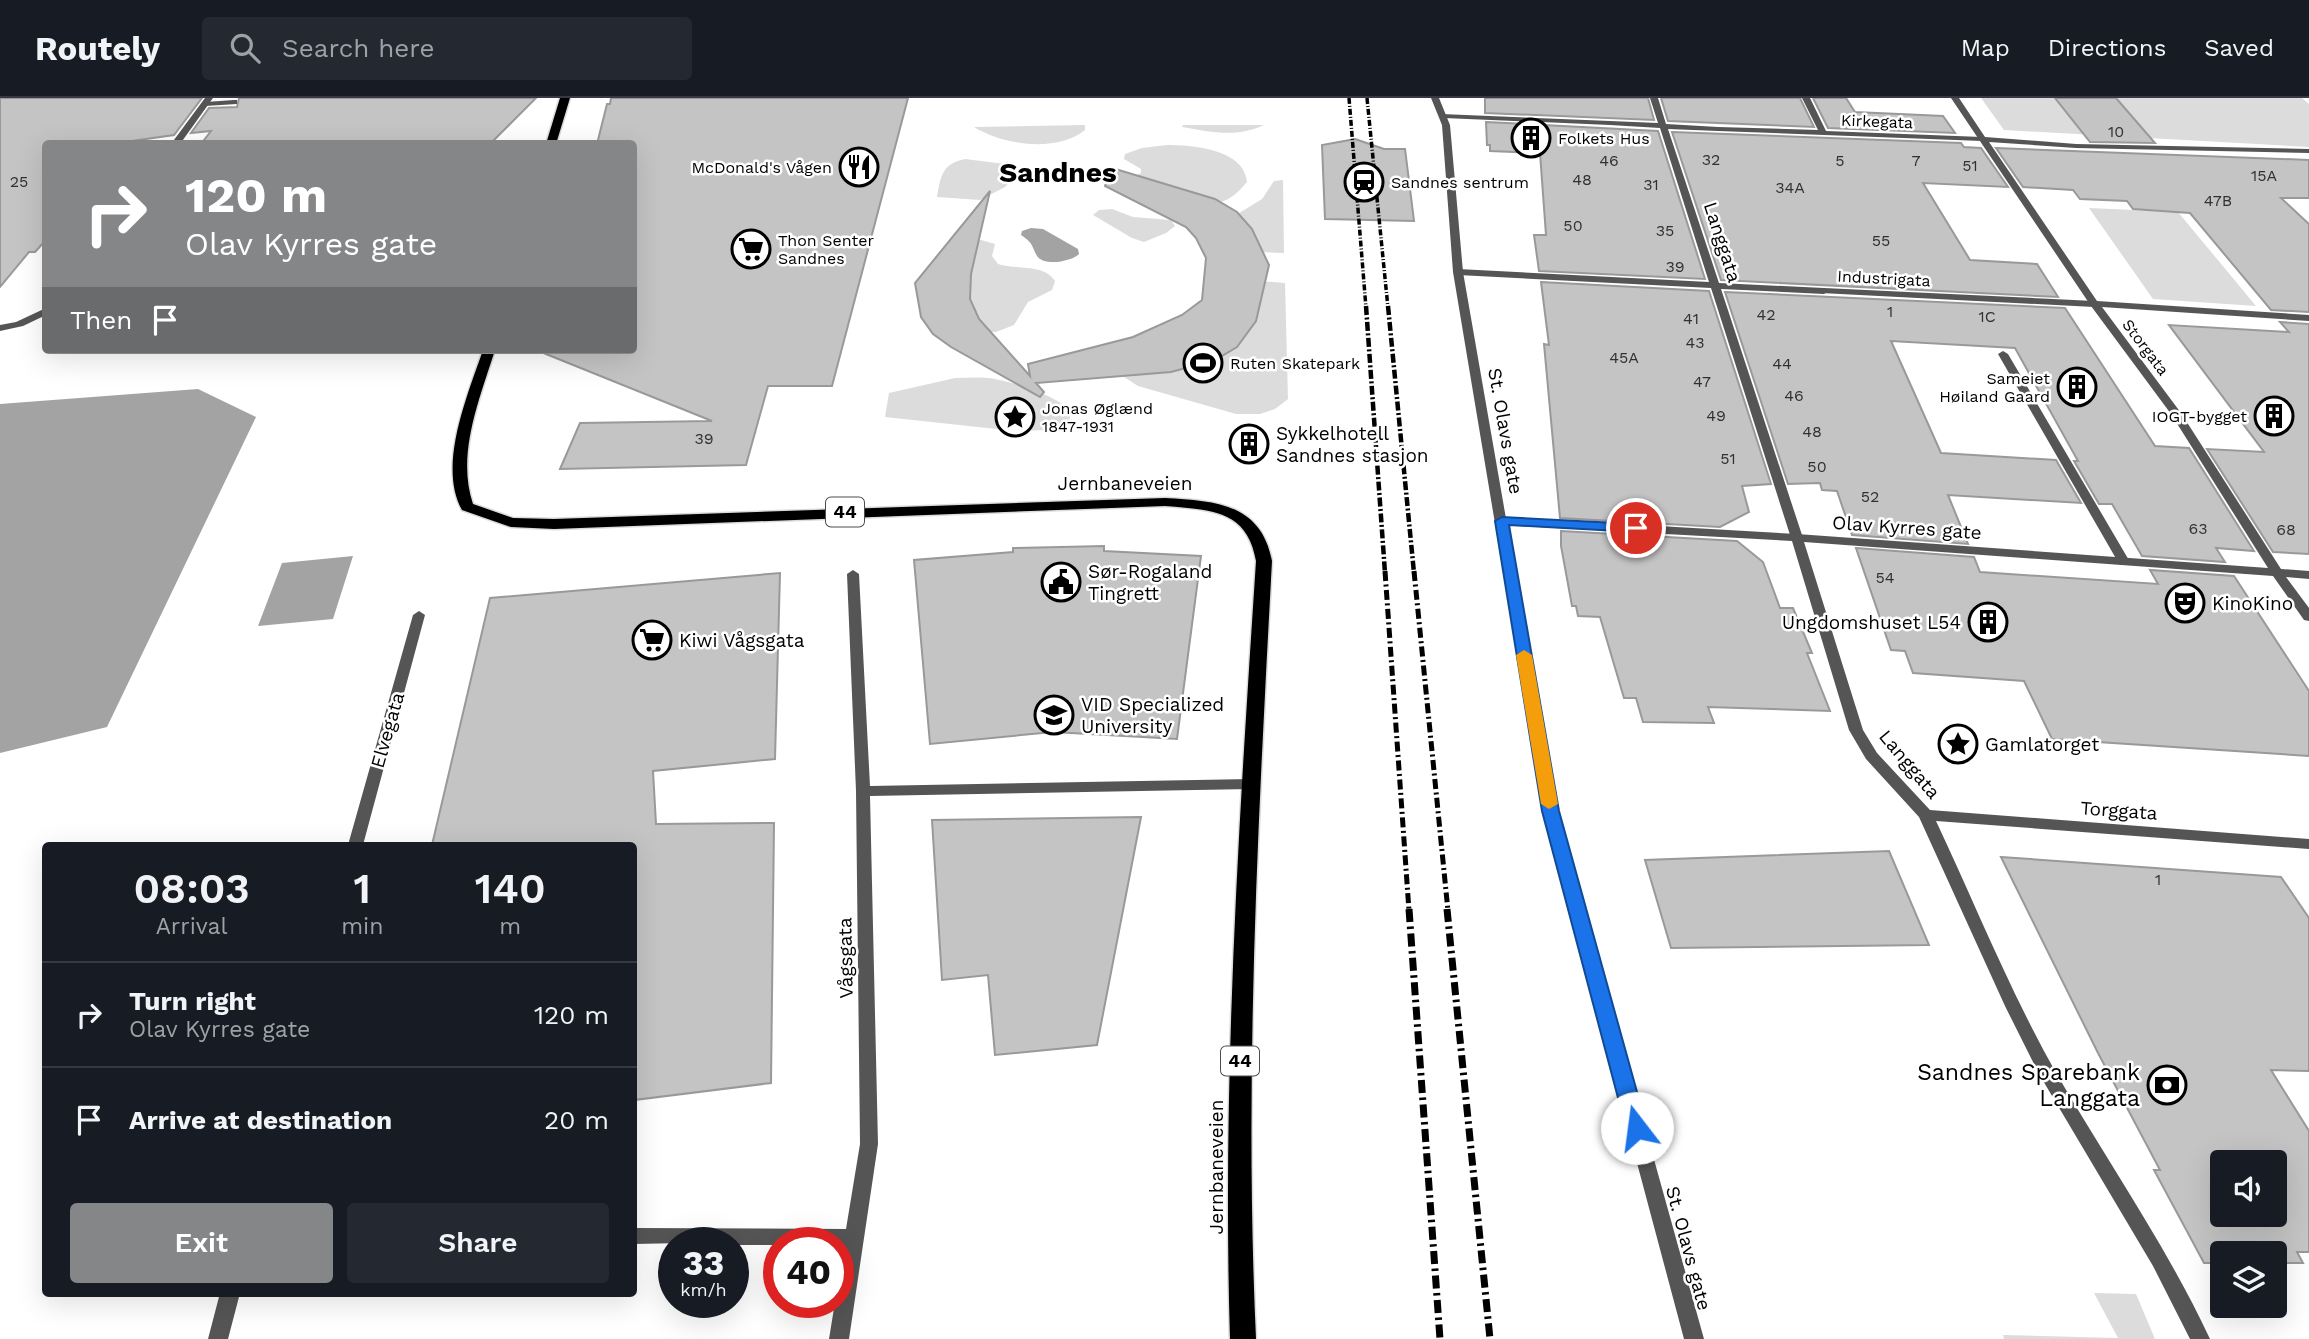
<!DOCTYPE html>
<meta charset="utf-8">
<style>
body{margin:0;font-family:"Work Sans",sans-serif;background:#242831;color:#f1f3f6;height:100vh;display:flex;flex-direction:column;font-size:26px;white-space:nowrap}
*{box-sizing:border-box;margin:0}
p{font-size:23px;color:#9ea1a6}
.icon{flex:none;width:38px;height:38px;fill:none;stroke:currentColor;stroke-width:2;stroke-linecap:round;stroke-linejoin:round}
.map{position:relative;flex:1;overflow:hidden}
.sheet{position:absolute;left:42px;top:744px;width:595px;height:455px;display:flex;flex-direction:column;background:#171b24;border-radius:7px;box-shadow:0 7px 28px #0002}
.sheet>*{flex:none}
.guide{position:absolute;left:42px;top:42px;width:595px;height:214px;border-radius:7px;box-shadow:0 7px 28px #0002;background:#858687;color:#fff;overflow:hidden}
.tools{position:absolute;left:2210px;top:1052px;display:grid;gap:14px}
.tools a{display:grid;place-items:center;width:77px;height:77px;border-radius:7px;background:#171b24;box-shadow:0 7px 28px #0002;font-size:35px}
.speed{position:absolute;left:658px;top:1129px;display:flex;gap:14px;font-size:35px;font-weight:700;text-align:center}
.speed>*{display:grid;place-content:center;width:91px;height:91px;border-radius:50%;background:#171b24;box-shadow:0 7px 28px #0002;line-height:1}
.speed small{font-size:18px;font-weight:400}
.speed .limit{border:10px solid #d22;background:#fff;color:#111}
.pin{position:absolute;display:grid;place-items:center;width:60px;height:60px;color:#fff;margin:-30px;border:4px solid #fff;border-radius:50%;box-shadow:0 2px 7px #0007}
.me{position:absolute;width:77px;margin:-38px;rotate:345deg;stroke-linejoin:round;filter:drop-shadow(0 0 5px #0008)}
.turn{display:flex;align-items:center;gap:24px;height:147px;padding:0 28px;font-size:32px}
.turn .icon{width:91px;height:91px;stroke-width:2.5}
.turn b{display:block;font-size:49px;line-height:60px}
.then{display:flex;align-items:center;height:66px;padding:0 28px;background:#0003;gap:14px;font-size:26px}
.eta{display:flex;justify-content:space-evenly;align-items:center;height:119px;text-align:center}
.eta b{font-size:42px;font-weight:600;line-height:49px}
.cta{display:flex;gap:14px;margin-top:auto;padding:14px 28px}
.cta a{flex:1;height:80px;border-radius:7px;background:#858687;color:#fff;font-size:28px;font-weight:600;line-height:80px;text-align:center}
.cta a+a{background:#242831;color:#f1f3f6}
ul{padding:0;list-style:none}
li{display:flex;align-items:center;gap:21px;height:105px;padding:0 28px;border-top:2px solid #363941}
li div{flex:1}
li b{display:block;font-size:26px}
li em{font-style:normal}
header{display:flex;align-items:center;gap:42px;box-sizing:border-box;height:98px;padding:0 35px;background:#171b24;border-bottom:2px solid #363941}
header strong{font-size:33px}
nav{display:flex;gap:38px;margin-inline-start:auto;font-size:24px}
.search{width:490px;height:63px;background:#242831;display:flex;align-items:center;gap:18px;box-sizing:border-box;padding:0 24px;border-radius:7px;color:#9ea1a6;font-size:26px}
.map>svg:first-child{display:block}
.green{fill:#dcdcdc}
.water{fill:#a3a3a3}
.building{fill:#c4c4c4;stroke:#999;stroke-width:2;fill-rule:evenodd}
.lines{fill:none;stroke-linecap:round;stroke-linejoin:round}
.primary-casing{stroke:#dbdbdb;stroke-width:3}
.service{fill:#555;fill-rule:evenodd}
.pedestrian{fill:#555;fill-rule:evenodd}
.minor{fill:#555;fill-rule:evenodd}
.tertiary{fill:#555;fill-rule:evenodd}
.primary{fill:#000;fill-rule:evenodd}
.rail-far3{stroke:#000;stroke-width:3.5;stroke-dasharray:6 2 1 2;stroke-linecap:butt}
.rail-far2{stroke:#000;stroke-width:4.5;stroke-dasharray:9 2.5 2 2.5;stroke-linecap:butt}
.rail-far1{stroke:#000;stroke-width:5;stroke-dasharray:10 3.5 2 3.5;stroke-linecap:butt}
.rail{stroke:#000;stroke-width:7;stroke-dasharray:13 4.5 2.5 4.5;stroke-linecap:butt}
.route{fill:#1a73e8;stroke:#114b97;stroke-width:2}
.slow{fill:#f59e0b}
.labels{text-anchor:middle;stroke-width:5;stroke-linejoin:round;paint-order:stroke}
.far-street-label{font-size:16px;fill:#000;stroke:#fff}
.number-label{font-size:16px;fill:#313131}
.far-poi-label{font-size:16px;fill:#000;stroke:#fff;text-anchor:start}
.shield{fill:#fff;stroke:#4c4c4c;stroke-width:2}
.shield-label{font-size:18px;font-weight:bold;fill:#000}
.street-label{font-size:19px;fill:#000;stroke:#fff}
.poi-label{font-size:19px;fill:#000;stroke:#fff;text-anchor:start}
.near-poi-label{font-size:23px;fill:#000;stroke:#fff;text-anchor:end}
.far-town-label{font-size:28px;font-weight:bold;fill:#000;stroke:#fff}
</style>
<header>
<strong>Routely</strong>
<div class="search"><svg class="icon" aria-label="search" viewBox="0 0 24 24"><circle cx="10" cy="10" r="6"/><path d="M15 15l6 6"/></svg>Search here</div>
<nav><a>Map</a><a>Directions</a><a>Saved</a></nav>
</header>
<div class="map">
<svg width="2309" height="1241" viewBox="0 0 2309 1241">
<rect width="100%" height="100%" fill="#fff"/>
<path class="green" d="M1981 0H2302L2309 6V49L2004 32Z
M1085 27V32C1057 55 1003 47 974 29Z
M1183 27H1264C1236 40 1211 34 1182 29Z
M1167 47C1193 47 1244 51 1247 84 1217 120 1210 97 1176 89 1161 85 1148 86 1133 79L1141 75V71L1124 61 1125 56 1142 50Z
M965 61 1005 66 1015 79 1005 89 980 102 937 99C941 77 942 66 965 61Z
M1283 82 1284 155 1257 154 1236 117 1262 101 1274 83Z
M2089 110 2178 114 2256 208 2153 201Z
M1112 111 1133 119 1171 122 1175 128 1166 135 1144 144 1132 140 1093 117 1099 112Z
M981 142 995 146 992 158 998 166C1015 172 1044 165 1055 183L1052 192 1028 204 1014 227 996 234H983L944 174 969 144Z
M1259 183 1285 185 1288 301 1275 311 1260 316H1236L1138 288 1124 279 1119 269Z
M955 280C966 280 977 279 988 280 1007 282 1061 298 1070 314V322L1048 332 1015 333 885 319 889 295Z
M2094 1195 2136 1196 2155 1241H2004L2003 1237 2118 1240Z"/>
<path class="water" d="M1031 130 1043 131 1078 151 1079 156C1073 163 1044 169 1037 158 1031 147 1034 146 1021 137L1022 133Z
M198 291 256 319 107 629 0 655V306Z
M353 458 333 521 258 528 282 465Z"/>
<path class="building" d="M0 0H202L174 37 111 46H46V142L35 154H29L0 189Z
M239 0H536L490 46H201L211 33 191 35 209 10 237 9Z
M611 0H908L832 288H768L746 367 560 371 580 325 712 323 541 254 634 252V46H597L607 6H610Z
M1485 0H1648L1654 22 1485 15Z
M1661 0H1800L1814 29 1668 23Z
M1813 0H1846L1855 14 1943 18 1955 35 1828 30Z
M2055 0H2116L2155 45 2090 44Z
M1486 24 1658 33 1705 181 1539 173 1534 137H1546L1540 55 1490 53V47H1487Z
M1672 34 1961 45 1964 49 1981 50 2008 89 1923 85 1970 162 2037 166 2058 199 1721 182Z
M1355 41 1384 51H1405L1414 123 1325 121 1322 47Z
M1996 50 2309 62V100H2281L2309 126V214L2271 212 2190 115 2133 111 2127 103 2080 101 2073 92 2023 89Z
M1112 70 1215 101 1237 114 1252 131 1269 167 1256 223 1237 249 1215 262 1171 274 1036 285 1044 294 1040 299 951 249 933 236 921 219 915 185 990 93 971 176 970 201 979 221 1030 278 1028 266 1133 239 1182 217 1202 202 1206 160 1196 140 1186 129 1105 88Z
M1541 184 1709 193 1771 386 1742 388 1749 414 1720 429 1560 420 1544 246 1549 247Z
M1725 194 2065 210 2155 348 2189 350 2254 453 2216 450 2225 464 2142 458 2112 406H2099L2074 363H2078L2015 250 1891 243 1941 355 2056 362 2081 405 1948 397 1968 446 1852 437 1837 393 1822 392 1820 385 1788 386Z
M2280 224 2309 226V456L2273 454 2207 351 2264 354 2169 227 2289 234Z
M1561 433 1737 443 1763 464 1780 510H1793L1812 555H1807L1830 613 1708 609 1714 625 1643 624 1636 600H1624L1600 519 1578 518 1576 508H1572L1561 448Z
M1104 448V453L1201 458 1177 641 1053 634 930 646 914 462 1013 454V450Z
M1856 450 1974 459 1980 474 2158 486 2150 472 2234 478 2309 593V658L2052 641 2024 583 1913 575 1905 553 1891 552Z
M780 475 775 661 653 673 656 726 774 725 771 985 634 1002V747H432L490 500Z
M1141 719 1097 947 995 957 988 877 942 882 932 722Z
M1889 753 1929 847 1671 850 1645 762Z
M2001 759 2281 779 2309 820V973L2271 972 2309 1033V1154H2297L2303 1165H2275V1155H2222V1165H2204L2154 1072H2160L2098 955ZM2222 1064H2275V1116H2222Z"/>
<g class="lines">
<defs>
<path id="primary" d="M560 0H570L556 46H546Z
M483 252H495C480 300 456 356 473 406L513 420 554 421 1165 400C1215 403 1261 405 1272 463 1258 723 1244 981 1256 1241H1230C1222 981 1239 722 1256 463 1247 411 1210 412 1165 408L554 431 511 429 462 412C437 368 468 296 483 252Z"/>
</defs>
<use href="#primary" class="primary-casing"/>
<path class="service" d="M1802 0H1810L1826 33 1982 39 1986 41 1982 43 1718 33 1714 31 1718 29 1818 32Z
M234 2H237V6L205 8 201 6 205 4Z
M1441 16 1610 23 1614 25 1610 27 1444 20H1441Z
M1824 190 2094 203 2099 206 2094 209 1821 195V191Z
M2003 253 2008 256 2130 464 2128 467H2120L2118 464 1998 256Z
M853 472 859 476 870 688 1251 681 1258 686 1251 691 870 698 878 1046 849 1241H829L835 1204H838V1182L844 1147H838V1144H779V1147H733V1144L634 1146V1130L846 1131 860 1046 856 693 847 476Z"/>
<path class="pedestrian" d="M1650 0H1658L1666 26 1718 29 1722 31 1718 33 1668 31 1719 185 1824 190 1829 193 1824 196 1721 191 1803 440 1801 443H1793L1791 440 1711 190 1458 177 1453 174 1458 171 1709 184 1660 30 1610 27 1606 25 1610 23 1658 25Z"/>
<path class="minor" d="M205 0H213L180 46H171Z
M1951 0H1959L1985 39 2076 46 2309 51V55L2076 50 1989 44 2097 203 2309 217V223L2102 209 2181 315 2281 471 2309 473V481L2286 479 2309 510V523L2304 522 2273 478 1804 444 1863 632 1877 655 1930 712 2309 741V751L1936 723C1975 806 2010 893 2055 973 2107 1063 2166 1147 2210 1241H2190L2153 1168 2039 976 2005 908 1919 719 1866 661 1849 632 1792 443 1502 427 1496 423 1502 419 1797 436 2268 470 2171 316 2091 208Z
M46 210V217L23 228 0 233V227L16 224Z
M419 513 425 517 363 747H348L413 517Z
M220 1195H240L228 1241H208Z"/>
<path class="tertiary" d="M1431 0H1439L1450 27 1463 174 1557 713 1704 1241H1684L1543 713 1453 174 1442 27Z"/>
<use href="#primary" class="primary"/>
<path class="rail-far3" d="M1349 0 1366 210
M1367 0 1388 210"/>
<path class="rail-far2" d="M1366 208 1385 475
M1388 208 1414 475"/>
<path class="rail-far1" d="M1385 473 1409 813
M1414 473 1448 813"/>
<path class="rail" d="M1409 811 1440 1241
M1447 811 1490 1241"/>
</g>
<path class="route" d="M1502 419 1636 426 1643 430 1636 434 1509 427 1559 713 1647 1030 1644 1036 1637 1038 1629 1036 1626 1030 1542 713 1495 423Z"/>
<path class="slow" d="M1524 552 1532 557 1558 706 1549 711 1541 706 1516 557Z"/>
<defs>
<symbol id="building-ring" viewBox="-11 -11 22 22"><circle r="9.5" fill="#fff" stroke="#000" stroke-width="1.5"/><path d="M-4-6H4V6H1V3H-1V6H-4ZM-2.5-4.3h1.7v1.8h-1.7ZM.8-4.3h1.7v1.8H.8ZM-2.5-1h1.7V.8h-1.7ZM.8-1h1.7V.8H.8Z" fill="#000"/></symbol>
<symbol id="restaurant-ring" viewBox="-11 -11 22 22"><circle r="9.5" fill="#fff" stroke="#000" stroke-width="1.5"/><path d="M-5-6h1v4h1v-4h1v4h1v-4h1v5L-1.5 .5V6h-2V.5L-5-1ZM5-6V6H3V1.5H1.5Q1.5-4 5-6Z" fill="#000"/></symbol>
<symbol id="station-ring" viewBox="-11 -11 22 22"><circle r="9.5" fill="#fff" stroke="#000" stroke-width="1.5"/><path d="M-3-6H3Q5-6 5-4V2Q5 4 3 4L4.5 6H3L1.5 4h-3L-3 6H-4.5L-3 4Q-5 4-5 2V-4Q-5-6-3-6ZM-3.5-4v3h7v-3ZM-3.5 1v1.5H-2V1ZM2 1v1.5H3.5V1Z" fill="#000"/></symbol>
<symbol id="supermarket-ring" viewBox="-11 -11 22 22"><circle r="9.5" fill="#fff" stroke="#000" stroke-width="1.5"/><path d="M-6-5.5h2.5l.6 2H6L4.5 2H-2.5L-4.4-4H-6ZM-1.5 3.2a1.3 1.3 0 1 0 .1 0ZM3 3.2a1.3 1.3 0 1 0 .1 0Z" fill="#000"/></symbol>
<symbol id="stadium-ring" viewBox="-11 -11 22 22"><circle r="9.5" fill="#fff" stroke="#000" stroke-width="1.5"/><path d="M0-5a6.5 5 0 1 0 0 10a6.5 5 0 1 0 0-10ZM-3.5-1.8h7v3.6h-7Z" fill="#000"/></symbol>
<symbol id="sight-ring" viewBox="-11 -11 22 22"><circle r="9.5" fill="#fff" stroke="#000" stroke-width="1.5"/><path d="M0-6L1.8-2.2L6-1.7L2.9 1.2L3.7 5.4L0 3.3L-3.7 5.4L-2.9 1.2L-6-1.7L-1.8-2.2Z" fill="#000"/></symbol>
<symbol id="civic-ring" viewBox="-11 -11 22 22"><circle r="9.5" fill="#fff" stroke="#000" stroke-width="1.5"/><path d="M-.6-6.5H3V-4.5H.6V-3L4-1V1h2V6H-6V1h2V-1L-.6-3ZM-1.2 2.5V6h2.4V2.5Z" fill="#000"/></symbol>
<symbol id="theatre-ring" viewBox="-11 -11 22 22"><circle r="9.5" fill="#fff" stroke="#000" stroke-width="1.5"/><path d="M-5-5.5Q0-4 5-5.5V0Q5 5 0 6Q-5 5-5 0ZM-3.3-2.5H-1v1.5H-3.3ZM1-2.5H3.3v1.5H1ZM-2.8 1Q0 5.5 2.8 1Z" fill="#000"/></symbol>
<symbol id="university-ring" viewBox="-11 -11 22 22"><circle r="9.5" fill="#fff" stroke="#000" stroke-width="1.5"/><path d="M0-5L7-2L0 1L-7-2ZM-4 1L0 2.5L4 1V4Q0 6-4 4Z" fill="#000"/></symbol>
<symbol id="bank-ring" viewBox="-11 -11 22 22"><circle r="9.5" fill="#fff" stroke="#000" stroke-width="1.5"/><path d="M-6-4H6V4H-6ZM0-2.3a2.3 2.3 0 1 0 0 4.6a2.3 2.3 0 1 0 0-4.6Z" fill="#000"/></symbol>
</defs>
<g fill-rule="evenodd">
<use href="#building-ring" x="1509" y="18" width="44" height="44"/>
<use href="#restaurant-ring" x="837" y="47" width="44" height="44"/>
<use href="#station-ring" x="1342" y="62" width="44" height="44"/>
<use href="#supermarket-ring" x="729" y="129" width="44" height="44"/>
<use href="#stadium-ring" x="1181" y="243" width="44" height="44"/>
<use href="#building-ring" x="2055" y="267" width="44" height="44"/>
<use href="#building-ring" x="2252" y="296" width="44" height="44"/>
<use href="#sight-ring" x="993" y="297" width="44" height="44"/>
<use href="#building-ring" x="1227" y="324" width="44" height="44"/>
<use href="#civic-ring" x="1039" y="462" width="44" height="44"/>
<use href="#theatre-ring" x="2163" y="483" width="44" height="44"/>
<use href="#building-ring" x="1966" y="502" width="44" height="44"/>
<use href="#supermarket-ring" x="630" y="520" width="44" height="44"/>
<use href="#university-ring" x="1032" y="595" width="44" height="44"/>
<use href="#sight-ring" x="1936" y="624" width="44" height="44"/>
<use href="#bank-ring" x="2145" y="965" width="44" height="44"/>
</g>
<g class="labels">
<g class="far-street-label">
<text transform="translate(1877 23) rotate(2)" y="6">Kirkegata</text>
<text transform="translate(1884 180) rotate(3)" y="6">Industrigata</text>
<text transform="translate(2146 249) rotate(53)" y="6">Storgata</text>
</g>
<g class="number-label">
<text x="2116" y="39">10</text>
<text x="1711" y="67">32</text>
<text x="1609" y="68">46</text>
<text x="1840" y="68">5</text>
<text x="1916" y="68">7</text>
<text x="1970" y="73">51</text>
<text x="2264" y="83">15A</text>
<text x="1582" y="87">48</text>
<text x="19" y="89">25</text>
<text x="1651" y="92">31</text>
<text x="1790" y="95">34A</text>
<text x="2218" y="108">47B</text>
<text x="1573" y="133">50</text>
<text x="1665" y="138">35</text>
<text x="1881" y="148">55</text>
<text x="1675" y="174">39</text>
<text x="1890" y="219">1</text>
<text x="1766" y="222">42</text>
<text x="1987" y="224">1C</text>
<text x="1691" y="226">41</text>
<text x="1695" y="250">43</text>
<text x="1624" y="265">45A</text>
<text x="1782" y="271">44</text>
<text x="1702" y="289">47</text>
<text x="1794" y="303">46</text>
<text x="1716" y="323">49</text>
<text x="1812" y="339">48</text>
<text x="704" y="346">39</text>
<text x="1728" y="366">51</text>
<text x="1817" y="374">50</text>
<text x="1870" y="404">52</text>
<text x="2198" y="436">63</text>
<text x="2286" y="437">68</text>
<text x="1885" y="485">54</text>
<text x="2158" y="787">1</text>
</g>
<g class="far-poi-label">
<text x="1558" y="46">Folkets Hus</text>
<text x="832" y="75" text-anchor="end">McDonald's Vågen</text>
<text x="1391" y="90">Sandnes sentrum</text>
<text x="778" y="148">Thon Senter<tspan x="778" dy="18">Sandnes</tspan></text>
<text x="1230" y="271">Ruten Skatepark</text>
<text x="2050" y="286" text-anchor="end">Sameiet<tspan x="2050" dy="18">Høiland Gaard</tspan></text>
<text x="1042" y="316">Jonas Øglænd<tspan x="1042" dy="18">1847-1931</tspan></text>
<text x="2247" y="324" text-anchor="end">IOGT-bygget</text>
</g>
<g class="shield">
<rect x="826" y="399.5" width="38" height="29" rx="5"/>
<rect x="1221" y="948.5" width="38" height="29" rx="5"/>
</g>
<g class="shield-label">
<text x="845" y="420">44</text>
<text x="1240" y="969">44</text>
</g>
<g class="street-label">
<text transform="translate(1723 144) rotate(72)" y="7">Langgata</text>
<text transform="translate(1506 333) rotate(80)" y="7">St. Olavs gate</text>
<text x="1125" y="392">Jernbaneveien</text>
<text transform="translate(1907 429) rotate(4)" y="7">Olav Kyrres gate</text>
<text transform="translate(387 632) rotate(-74)" y="7">Elvegata</text>
<text transform="translate(1910 666) rotate(50)" y="7">Langgata</text>
<text transform="translate(2119 712) rotate(4)" y="7">Torggata</text>
<text transform="translate(845 860) rotate(-91)" y="7">Vågsgata</text>
<text transform="translate(1216 1069) rotate(-90)" y="7">Jernbaneveien</text>
<text transform="translate(1689 1150) rotate(75)" y="7">St. Olavs gate</text>
</g>
<g class="poi-label">
<text x="1276" y="342">Sykkelhotell<tspan x="1276" dy="22">Sandnes stasjon</tspan></text>
<text x="1088" y="480">Sør-Rogaland<tspan x="1088" dy="22">Tingrett</tspan></text>
<text x="2212" y="512">KinoKino</text>
<text x="1961" y="531" text-anchor="end">Ungdomshuset L54</text>
<text x="679" y="549">Kiwi Vågsgata</text>
<text x="1081" y="613">VID Specialized<tspan x="1081" dy="22">University</tspan></text>
<text x="1985" y="653">Gamlatorget</text>
</g>
<g class="near-poi-label">
<text x="2140" y="982">Sandnes Sparebank<tspan x="2140" dy="26">Langgata</tspan></text>
</g>
<g class="far-town-label">
<text x="1058" y="84">Sandnes</text>
</g>
</g>
</svg>
<div class="tools">
<a><svg class="icon" aria-label="sound" viewBox="0 0 24 24"><path d="M4 9h4l5-4v14l-5-4H4zM17 9q2 3 0 6"/></svg></a>
<a><svg class="icon" aria-label="layers" viewBox="0 0 24 24"><path d="M12 4l9 5-9 5-9-5zM3 14l9 5 9-5"/></svg></a>
</div>
<div class="speed"><div>33<small>km/h</small></div><div class="limit">40</div></div>
<div class="pin" style="left:1636px;top:430px;background:#d93025"><svg class="icon" aria-label="arrive" viewBox="0 0 24 24"><path d="M6 21V4h12l-3 4 3 4H6"/></svg></div>
<svg class="me" style="left:1637px;top:1030px" viewBox="-20 -20 40 40"><circle r="19" fill="#fff"/><path d="M0-13L10 11 0 6-10 11z" fill="#1a73e8"/></svg>
<div class="guide">
<div class="turn"><svg class="icon" aria-label="right" viewBox="0 0 24 24"><path d="M7 20v-9h11M14 6l5 5-5 5"/></svg><div><b>120 m</b>Olav Kyrres gate</div></div>
<div class="then">Then<svg class="icon" aria-label="arrive" viewBox="0 0 24 24"><path d="M6 21V4h12l-3 4 3 4H6"/></svg></div>
</div>
<section class="sheet">
<div class="eta">
<div><b>08:03</b><p>Arrival</p></div>
<div><b>1</b><p>min</p></div>
<div><b>140</b><p>m</p></div>
</div>
<ul>
<li><svg class="icon" aria-label="right" viewBox="0 0 24 24"><path d="M7 20v-9h11M14 6l5 5-5 5"/></svg><div><b>Turn right</b><p>Olav Kyrres gate</p></div><em>120 m</em></li>
<li><svg class="icon" aria-label="arrive" viewBox="0 0 24 24"><path d="M6 21V4h12l-3 4 3 4H6"/></svg><div><b>Arrive at destination</b></div><em>20 m</em></li>
</ul>
<div class="cta"><a>Exit</a><a>Share</a></div>
</section>
</div>
